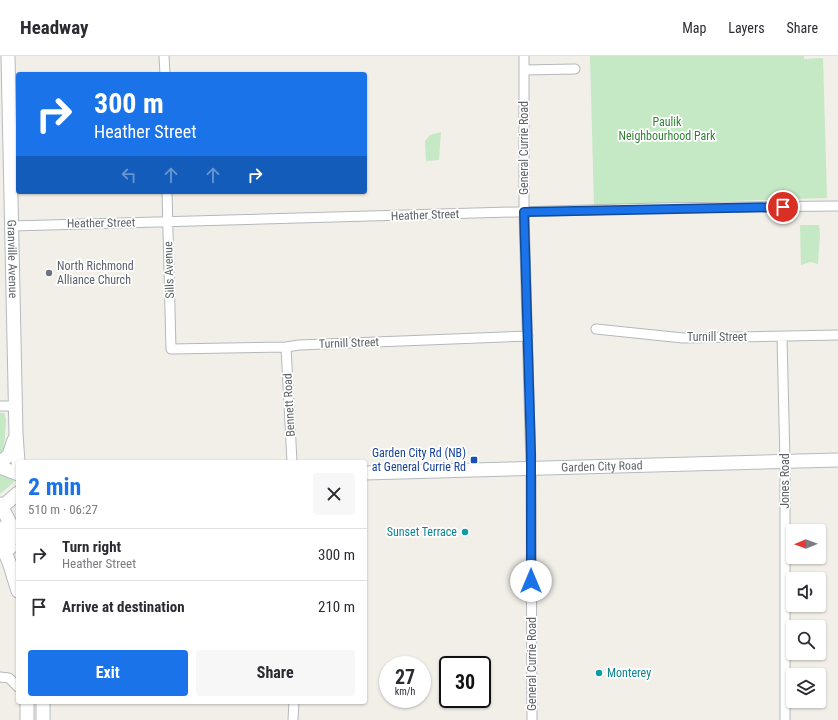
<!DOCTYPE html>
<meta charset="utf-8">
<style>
body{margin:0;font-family:"Roboto Condensed",sans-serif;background:#f7f7f7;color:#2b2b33;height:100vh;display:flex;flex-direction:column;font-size:15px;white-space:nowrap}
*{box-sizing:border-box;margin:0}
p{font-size:13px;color:#7c7c81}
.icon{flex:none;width:22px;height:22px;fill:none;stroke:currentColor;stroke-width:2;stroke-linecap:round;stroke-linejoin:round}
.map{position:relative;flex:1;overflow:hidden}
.side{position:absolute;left:16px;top:404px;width:351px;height:244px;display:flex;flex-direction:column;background:#fff;border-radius:4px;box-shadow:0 1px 3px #0004}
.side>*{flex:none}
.guide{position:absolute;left:16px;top:16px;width:351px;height:122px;border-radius:4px;box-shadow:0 1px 3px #0004;background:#1a73e8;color:#fff;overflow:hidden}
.needle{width:26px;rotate:269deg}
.buttons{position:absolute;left:786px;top:468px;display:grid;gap:8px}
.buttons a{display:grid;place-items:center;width:40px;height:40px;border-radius:4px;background:#fff;box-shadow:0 1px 3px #0004;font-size:20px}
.speed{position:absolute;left:379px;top:600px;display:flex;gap:8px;font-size:20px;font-weight:700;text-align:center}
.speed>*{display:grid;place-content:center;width:52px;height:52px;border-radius:50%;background:#fff;box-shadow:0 1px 3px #0004;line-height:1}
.speed small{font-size:10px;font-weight:400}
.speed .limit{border:2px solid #111;border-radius:6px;background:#fff;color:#111}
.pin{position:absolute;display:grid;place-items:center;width:34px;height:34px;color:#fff;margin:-17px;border:2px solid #fff;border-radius:50%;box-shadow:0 1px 4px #0007}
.me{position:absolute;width:44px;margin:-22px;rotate:0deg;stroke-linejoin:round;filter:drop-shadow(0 0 3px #0008)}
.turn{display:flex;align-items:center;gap:14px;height:84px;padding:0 12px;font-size:18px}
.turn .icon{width:52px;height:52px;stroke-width:2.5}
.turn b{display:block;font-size:28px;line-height:34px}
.lanes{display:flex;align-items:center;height:38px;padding:0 12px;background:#0003;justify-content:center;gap:20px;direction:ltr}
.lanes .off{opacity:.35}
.round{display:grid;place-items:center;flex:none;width:42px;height:42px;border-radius:4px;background:#f7f7f7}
.head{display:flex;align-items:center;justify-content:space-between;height:68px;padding:0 12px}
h1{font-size:24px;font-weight:700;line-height:30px;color:#1a73e8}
.button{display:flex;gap:8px;margin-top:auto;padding:8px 12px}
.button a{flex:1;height:46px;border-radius:4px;background:#1a73e8;color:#fff;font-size:16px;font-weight:700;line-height:46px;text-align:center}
.button a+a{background:#f7f7f7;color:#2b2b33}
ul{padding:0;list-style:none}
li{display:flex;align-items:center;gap:12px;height:52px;padding:0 12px;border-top:1px solid #e1e1e2}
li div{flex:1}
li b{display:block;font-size:15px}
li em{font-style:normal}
header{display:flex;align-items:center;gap:24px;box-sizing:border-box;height:56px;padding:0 20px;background:#fff;border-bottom:1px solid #e1e1e2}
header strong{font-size:19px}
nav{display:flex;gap:22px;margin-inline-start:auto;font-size:14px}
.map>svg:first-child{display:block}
.green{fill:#c5e8c5}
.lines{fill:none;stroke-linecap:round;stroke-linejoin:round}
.street-casing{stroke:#b5b8bc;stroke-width:11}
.secondary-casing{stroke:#b6babf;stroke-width:15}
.street{stroke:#fff;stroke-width:9}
.secondary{stroke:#fff;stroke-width:13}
.route-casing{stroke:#114b97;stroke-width:10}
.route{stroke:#1a73e8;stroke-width:7}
.worship-dot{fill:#6b7280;stroke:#fff;stroke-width:1.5}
.transit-dot{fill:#1a4fb4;stroke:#fff;stroke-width:1.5}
.culture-dot{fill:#0f9aa8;stroke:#fff;stroke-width:1.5}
.labels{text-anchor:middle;stroke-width:3.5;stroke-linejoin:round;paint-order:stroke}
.park-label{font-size:12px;fill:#348238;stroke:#fff}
.street-label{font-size:12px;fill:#5f6368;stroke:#fff}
.worship-label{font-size:12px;fill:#5b616d;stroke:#fff;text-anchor:start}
.transit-label{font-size:12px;fill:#164399;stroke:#fff;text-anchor:end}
.culture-label{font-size:12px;fill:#0d838f;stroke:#fff;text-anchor:end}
</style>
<header>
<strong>Headway</strong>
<nav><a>Map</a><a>Layers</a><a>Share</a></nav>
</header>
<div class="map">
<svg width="838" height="664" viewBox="0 0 838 664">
<rect width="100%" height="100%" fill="#f1efe8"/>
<path class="green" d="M590 0H804V3L823 2 827 142 594 149Z
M441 76 439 104 426 105 425 85 430 79Z
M800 169H819L820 179 818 208 810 206 801 209Z
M0 357H4L6 363 4 396 0 400Z
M0 414 14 421 13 427 0 438Z"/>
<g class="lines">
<defs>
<path id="street" d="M164 0 165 18
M524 0V156L531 413 532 664
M524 14 575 13
M167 136 171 293 286 291 299 289 528 280
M12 170 657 152 838 150
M596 273 683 282 838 279
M782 281 785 406V664
M286 291 292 406
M0 350H15
M0 621 9 622 18 631
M293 664 294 646"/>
<g id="secondary">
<path id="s1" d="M8 0 16 378 18 406"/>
<path d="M0 407 9 399 14 384"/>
<path d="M0 411 18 418"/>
<path id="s2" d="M365 417 838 404"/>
<path d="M0 448 18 482"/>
<path d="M0 451H2L18 437"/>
<path d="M0 472 10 492"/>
<path d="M0 486 9 506 18 535"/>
<path d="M27 646V664"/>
<path d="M43 646V664"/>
</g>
</defs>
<use href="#street" class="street-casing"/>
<use href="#secondary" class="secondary-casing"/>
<use href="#street" class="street"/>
<use href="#secondary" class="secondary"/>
</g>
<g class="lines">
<defs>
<path id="route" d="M531 525V398L524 156 783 151"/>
</defs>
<use href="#route" class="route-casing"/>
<use href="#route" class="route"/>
</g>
<circle class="worship-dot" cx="49" cy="217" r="4"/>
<rect class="transit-dot" x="470" y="400" width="8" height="8" rx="2"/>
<g class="culture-dot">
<circle cx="465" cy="476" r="4"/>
<circle cx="599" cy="617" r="4"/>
</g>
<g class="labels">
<g class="park-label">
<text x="667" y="70">Paulik<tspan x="667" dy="14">Neighbourhood Park</tspan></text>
</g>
<g class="street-label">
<text transform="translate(524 92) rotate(-90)" y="4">General Currie Road</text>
<text transform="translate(425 159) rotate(-2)" y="4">Heather Street</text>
<text transform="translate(101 167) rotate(-1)" y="4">Heather Street</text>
<text dy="4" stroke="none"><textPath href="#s1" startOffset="203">Granville Avenue</textPath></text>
<text transform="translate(169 214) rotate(-92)" y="4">Sills Avenue</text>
<text x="717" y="285">Turnill Street</text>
<text transform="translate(349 287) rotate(-2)" y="4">Turnill Street</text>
<text transform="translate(289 349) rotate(-93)" y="4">Bennett Road</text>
<text dy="4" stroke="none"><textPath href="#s2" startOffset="237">Garden City Road</textPath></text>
<text transform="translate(785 425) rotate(-90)" y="4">Jones Road</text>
<text transform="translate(532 608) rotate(-90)" y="4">General Currie Road</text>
</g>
<g class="worship-label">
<text x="57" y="214">North Richmond<tspan x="57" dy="14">Alliance Church</tspan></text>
</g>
<g class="transit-label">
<text x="466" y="401">Garden City Rd (NB)<tspan x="466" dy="14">at General Currie Rd</tspan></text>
</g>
<g class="culture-label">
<text x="457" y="480">Sunset Terrace</text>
<text x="607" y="621" text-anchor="start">Monterey</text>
</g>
</g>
</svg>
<div class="buttons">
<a><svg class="needle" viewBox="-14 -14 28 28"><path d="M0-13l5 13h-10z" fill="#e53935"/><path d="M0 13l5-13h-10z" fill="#7c7c81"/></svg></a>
<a><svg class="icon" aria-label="sound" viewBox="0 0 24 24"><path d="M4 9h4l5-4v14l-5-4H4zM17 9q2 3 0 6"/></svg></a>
<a><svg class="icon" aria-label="search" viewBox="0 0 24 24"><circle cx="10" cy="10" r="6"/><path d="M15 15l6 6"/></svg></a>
<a><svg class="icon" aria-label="layers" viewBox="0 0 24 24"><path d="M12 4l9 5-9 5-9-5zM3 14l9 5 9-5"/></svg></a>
</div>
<div class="speed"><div>27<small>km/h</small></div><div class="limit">30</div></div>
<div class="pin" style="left:783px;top:151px;background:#d93025"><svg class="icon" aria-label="arrive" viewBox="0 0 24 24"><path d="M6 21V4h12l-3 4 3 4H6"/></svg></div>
<svg class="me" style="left:531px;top:525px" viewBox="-20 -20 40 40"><circle r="19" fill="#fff"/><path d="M0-13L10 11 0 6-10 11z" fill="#1a73e8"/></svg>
<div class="guide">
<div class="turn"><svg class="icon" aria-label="right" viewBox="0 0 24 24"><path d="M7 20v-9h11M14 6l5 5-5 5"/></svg><div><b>300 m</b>Heather Street</div></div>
<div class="lanes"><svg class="icon off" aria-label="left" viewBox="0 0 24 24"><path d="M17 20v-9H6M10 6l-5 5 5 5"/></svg><svg class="icon off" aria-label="ahead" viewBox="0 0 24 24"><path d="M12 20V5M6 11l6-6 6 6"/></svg><svg class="icon off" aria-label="ahead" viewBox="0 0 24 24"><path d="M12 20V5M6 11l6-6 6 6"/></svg><svg class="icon" aria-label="right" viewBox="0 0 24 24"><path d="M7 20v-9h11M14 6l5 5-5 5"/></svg></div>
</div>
<section class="side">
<div class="head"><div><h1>2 min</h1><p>510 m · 06:27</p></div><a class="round"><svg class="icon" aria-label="close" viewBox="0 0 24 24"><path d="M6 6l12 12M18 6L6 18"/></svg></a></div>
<ul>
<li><svg class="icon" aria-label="right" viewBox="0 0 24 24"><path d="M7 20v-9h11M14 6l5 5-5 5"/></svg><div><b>Turn right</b><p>Heather Street</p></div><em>300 m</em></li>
<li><svg class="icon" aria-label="arrive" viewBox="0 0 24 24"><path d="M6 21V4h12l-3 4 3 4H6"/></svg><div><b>Arrive at destination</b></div><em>210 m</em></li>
</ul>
<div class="button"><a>Exit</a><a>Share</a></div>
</section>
</div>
